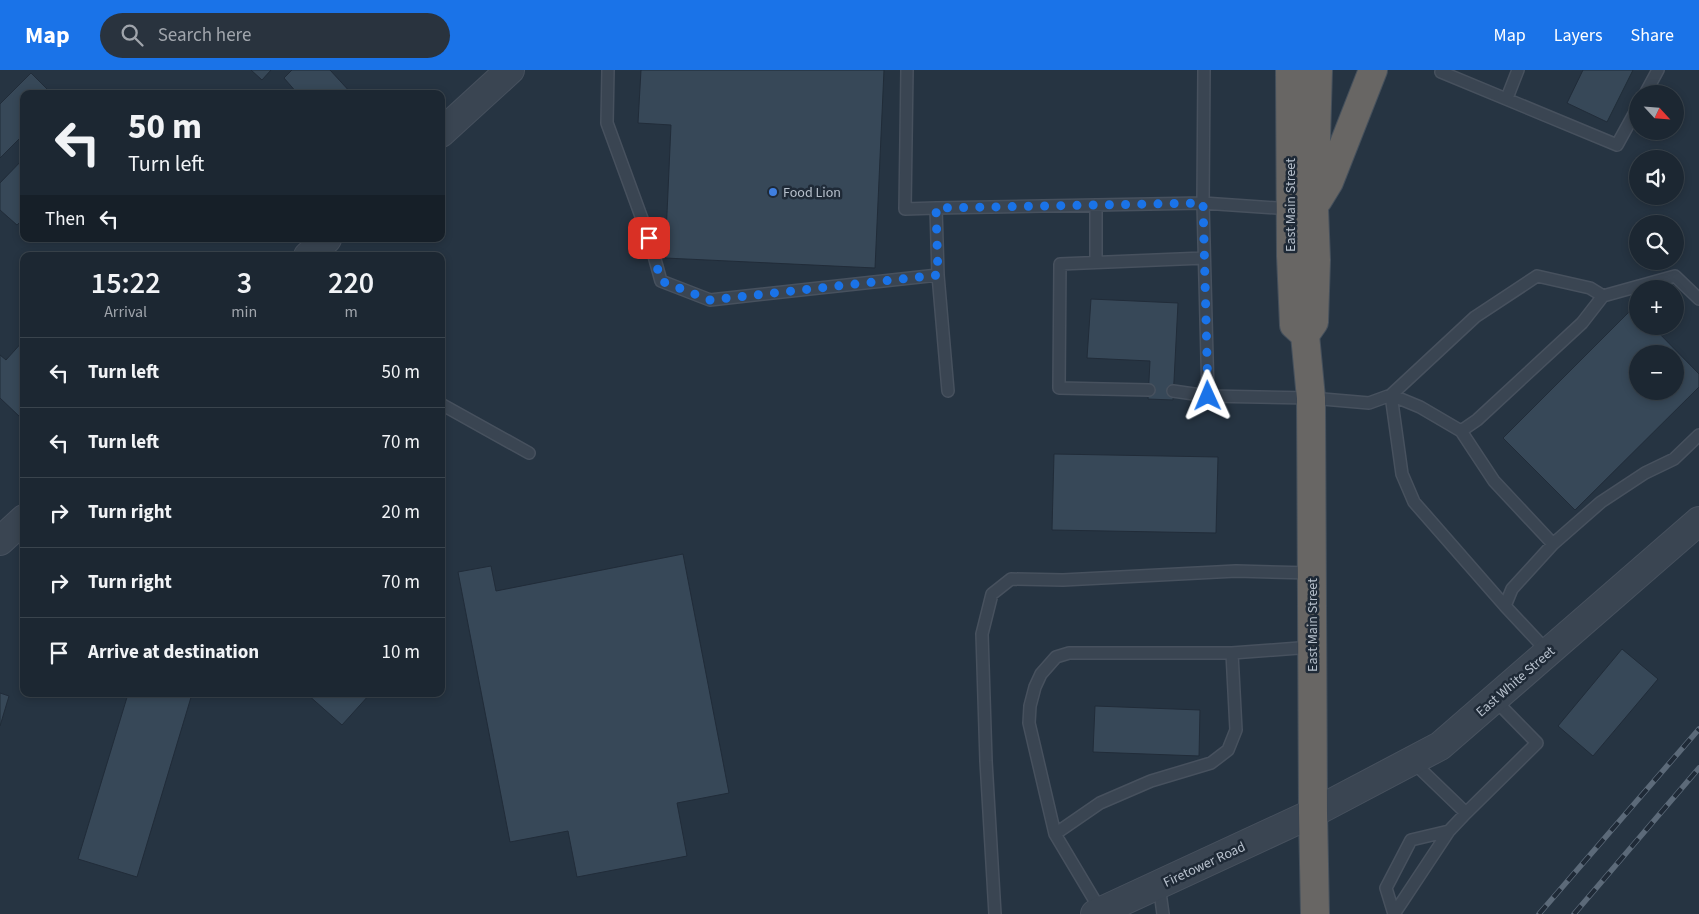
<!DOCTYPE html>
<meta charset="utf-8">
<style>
body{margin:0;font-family:"Source Sans 3",sans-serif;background:#29333e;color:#f1f3f6;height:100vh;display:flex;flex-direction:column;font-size:19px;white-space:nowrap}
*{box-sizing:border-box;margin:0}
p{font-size:16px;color:#a0a5ac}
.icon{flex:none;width:28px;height:28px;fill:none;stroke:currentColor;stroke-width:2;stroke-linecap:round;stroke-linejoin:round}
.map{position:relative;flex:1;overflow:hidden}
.details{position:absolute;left:20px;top:182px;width:425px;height:445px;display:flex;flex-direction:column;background:#1c2732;border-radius:10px;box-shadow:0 2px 8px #0003,0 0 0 1px #3a444d}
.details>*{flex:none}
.banner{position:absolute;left:20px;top:20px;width:425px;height:152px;border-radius:10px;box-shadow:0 2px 8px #0003,0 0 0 1px #3a444d;background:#1c2732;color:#f1f3f6;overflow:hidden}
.needle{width:32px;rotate:116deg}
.fabs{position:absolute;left:1629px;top:15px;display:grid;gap:10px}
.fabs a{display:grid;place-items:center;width:55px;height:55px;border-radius:50%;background:#1c2732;box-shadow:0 2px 8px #0003,0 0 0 1px #3a444d;font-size:25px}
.pin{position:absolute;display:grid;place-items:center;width:42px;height:42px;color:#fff;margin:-21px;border-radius:10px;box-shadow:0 2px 8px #0006}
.me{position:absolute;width:55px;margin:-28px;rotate:359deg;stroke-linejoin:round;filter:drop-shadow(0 0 4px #0008)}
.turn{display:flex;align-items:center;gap:18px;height:105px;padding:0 25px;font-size:22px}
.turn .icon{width:65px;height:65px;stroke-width:2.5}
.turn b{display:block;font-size:35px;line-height:42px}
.then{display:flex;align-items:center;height:48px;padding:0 25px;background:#0003;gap:10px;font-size:19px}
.eta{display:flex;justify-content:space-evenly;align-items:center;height:85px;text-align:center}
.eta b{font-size:30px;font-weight:600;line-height:35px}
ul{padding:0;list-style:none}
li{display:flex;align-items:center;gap:15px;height:70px;padding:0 25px;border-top:1px solid #3a444d}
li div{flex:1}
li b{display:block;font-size:19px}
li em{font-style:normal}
header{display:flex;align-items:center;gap:30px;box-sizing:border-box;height:70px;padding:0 25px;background:#1a73e8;color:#fff}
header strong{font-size:24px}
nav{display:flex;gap:28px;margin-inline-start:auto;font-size:18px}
.search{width:350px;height:45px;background:#29333e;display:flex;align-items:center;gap:12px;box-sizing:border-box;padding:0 18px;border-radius:28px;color:#a0a5ac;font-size:19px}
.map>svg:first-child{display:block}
.building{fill:#374858;stroke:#212c39;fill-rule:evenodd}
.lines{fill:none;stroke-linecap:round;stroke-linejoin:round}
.service-casing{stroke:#47515e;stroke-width:14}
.tertiary-casing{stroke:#47515e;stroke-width:30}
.trunk-casing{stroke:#45505c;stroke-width:30}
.service{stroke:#3a4552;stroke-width:11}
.tertiary{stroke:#3a4552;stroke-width:28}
.trunk{stroke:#686664;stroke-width:28}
.rail-casing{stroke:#5c6a79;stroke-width:5.5}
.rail{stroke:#1f2a37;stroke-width:4;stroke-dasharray:11;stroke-linecap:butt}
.route{stroke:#1a73e8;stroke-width:9;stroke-dasharray:0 16.2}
.shop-dot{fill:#3f7fe0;stroke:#1f2a37;stroke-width:2}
.labels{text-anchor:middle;stroke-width:5;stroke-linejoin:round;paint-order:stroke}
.poi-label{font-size:14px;fill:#b7c0cc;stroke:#1f2a37;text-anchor:start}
.street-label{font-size:14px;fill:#b7c0cc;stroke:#1f2a37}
</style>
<header>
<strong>Map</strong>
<div class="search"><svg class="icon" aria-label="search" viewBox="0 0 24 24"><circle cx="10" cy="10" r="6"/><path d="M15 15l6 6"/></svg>Search here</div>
<nav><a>Map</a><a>Layers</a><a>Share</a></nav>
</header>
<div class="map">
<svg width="1699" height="844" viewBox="0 0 1699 844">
<rect width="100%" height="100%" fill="#263442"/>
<path class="building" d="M251 0H271L262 10Z
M292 0H330L352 24H298L284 8Z
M641 0H884L875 198 665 188 671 55 638 53Z
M1583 0H1633L1607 52 1567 33Z
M31 3 52 24H24V64L0 88V34Z
M24 88V148L17 155 0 140V113Z
M1091 229 1178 233 1173 330 1148 329 1150 291 1087 288Z
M1633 238 1638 242V256H1652L1699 304V317L1575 440 1503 368ZM1638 284H1675V321H1638Z
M24 270V340L19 346 0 328V285L6 290Z
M1054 384 1218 387 1216 463 1052 460Z
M683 484 729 723 677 733 687 786 577 807 568 761 510 772 458 502 491 496 496 521Z
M1622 579 1658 609 1593 686 1558 656Z
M0 623 9 626 0 656Z
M128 624H192L137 807 78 789Z
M307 624H370L342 655Z
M1095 636 1200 640 1199 686 1093 682Z"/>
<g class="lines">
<defs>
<path id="service" d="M608 0 607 53 649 168 661 211 710 230 938 205 936 138 1203 133 1292 139
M907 0 905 139 936 138
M1204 0 1203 133 1208 326
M1442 0 1441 2 1617 75 1638 37
M1645 24 1658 0
M1507 28 1518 0
M1096 135V192
M938 205 948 321
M1603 226 1675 206 1699 229
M1149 320 1059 318 1060 194 1204 188
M1173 321 1208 326 1311 328 1369 333 1391 325 1475 247 1537 206 1590 218 1603 226 1582 253 1477 350 1461 361 1494 411 1553 474 1512 519 1505 536 1548 582
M441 334 529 383
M1461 361 1420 337 1391 325 1402 404 1414 432 1505 536
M1553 474 1601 432 1645 403 1674 389 1699 365
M1466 743 1537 673 1494 629
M1055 764 1100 733 1151 711 1211 693 1228 680 1236 660 1232 583 1312 577
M1159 815 1163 844
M1101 841 1055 764 1029 653 1030 636 1035 617 1041 604 1056 587 1069 583H1232
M995 844 986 691 982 564 992 524 1011 509 1063 510 1236 501 1312 503
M1394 844 1449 761 1466 743 1412 691
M1394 844 1386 818 1411 770 1449 761"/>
<path id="tertiary" d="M441 63 510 0
M308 186 327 169
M0 471 24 449
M1095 844 1313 743 1440 676 1699 451"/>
<path id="trunk" d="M1290 0 1291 186 1294 255 1305 265
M1318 130 1329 112 1373 0
M1315 844 1313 743 1311 328 1305 265 1314 252 1316 190 1314 138 1318 0"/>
</defs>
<use href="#service" class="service-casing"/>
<use href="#tertiary" class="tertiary-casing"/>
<use href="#trunk" class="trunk-casing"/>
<use href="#service" class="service"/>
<use href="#tertiary" class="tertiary"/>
<use href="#trunk" class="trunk"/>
<defs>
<path id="rail" d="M1539 844 1699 659
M1574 844 1699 698"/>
</defs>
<use href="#rail" class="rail-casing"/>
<use href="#rail" class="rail"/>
</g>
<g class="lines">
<path class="route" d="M649 168 661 211 710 230 938 205 936 138 1203 133 1208 326"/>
</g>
<circle class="shop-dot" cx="773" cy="122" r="5"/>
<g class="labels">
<g class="poi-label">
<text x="783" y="127">Food Lion</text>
</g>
<g class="street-label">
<text transform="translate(1290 135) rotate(-90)" y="5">East Main Street</text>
<text transform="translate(1312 555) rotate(-90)" y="5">East Main Street</text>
<text transform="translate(1515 611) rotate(-41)" y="5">East White Street</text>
<text transform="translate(1204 794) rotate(-25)" y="5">Firetower Road</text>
</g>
</g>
</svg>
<div class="fabs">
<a><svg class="needle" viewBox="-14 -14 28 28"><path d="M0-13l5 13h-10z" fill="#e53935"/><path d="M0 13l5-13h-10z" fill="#a0a5ac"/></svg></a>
<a><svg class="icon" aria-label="sound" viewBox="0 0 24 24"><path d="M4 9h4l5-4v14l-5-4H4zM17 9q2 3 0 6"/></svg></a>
<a><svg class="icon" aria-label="search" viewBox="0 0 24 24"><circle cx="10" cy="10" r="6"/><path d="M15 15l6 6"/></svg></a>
<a>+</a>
<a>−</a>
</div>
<div class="pin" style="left:649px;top:168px;background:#d93025"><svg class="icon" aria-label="arrive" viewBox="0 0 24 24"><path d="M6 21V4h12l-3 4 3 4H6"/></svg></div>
<svg class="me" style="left:1208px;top:326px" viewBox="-20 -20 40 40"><path d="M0-17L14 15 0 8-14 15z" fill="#1a73e8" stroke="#fff" stroke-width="4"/></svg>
<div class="banner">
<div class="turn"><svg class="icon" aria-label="left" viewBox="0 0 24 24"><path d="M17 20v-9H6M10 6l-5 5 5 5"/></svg><div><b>50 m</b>Turn left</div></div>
<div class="then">Then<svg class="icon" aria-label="left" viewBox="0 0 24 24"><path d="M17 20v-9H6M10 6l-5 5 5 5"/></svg></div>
</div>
<section class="details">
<div class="eta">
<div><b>15:22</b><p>Arrival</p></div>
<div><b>3</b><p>min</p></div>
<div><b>220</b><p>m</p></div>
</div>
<ul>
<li><svg class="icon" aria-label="left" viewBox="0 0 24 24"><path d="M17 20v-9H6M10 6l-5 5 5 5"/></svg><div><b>Turn left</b></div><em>50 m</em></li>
<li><svg class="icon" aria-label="left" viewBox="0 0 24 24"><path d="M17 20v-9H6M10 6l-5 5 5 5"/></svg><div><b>Turn left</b></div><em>70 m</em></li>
<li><svg class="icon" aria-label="right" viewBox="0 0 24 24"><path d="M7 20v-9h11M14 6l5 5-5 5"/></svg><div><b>Turn right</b></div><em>20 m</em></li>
<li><svg class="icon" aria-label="right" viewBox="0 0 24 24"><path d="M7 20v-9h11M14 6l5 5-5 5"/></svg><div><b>Turn right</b></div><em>70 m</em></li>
<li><svg class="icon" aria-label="arrive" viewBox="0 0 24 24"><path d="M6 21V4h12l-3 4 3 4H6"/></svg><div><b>Arrive at destination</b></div><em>10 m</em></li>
</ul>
</section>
</div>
